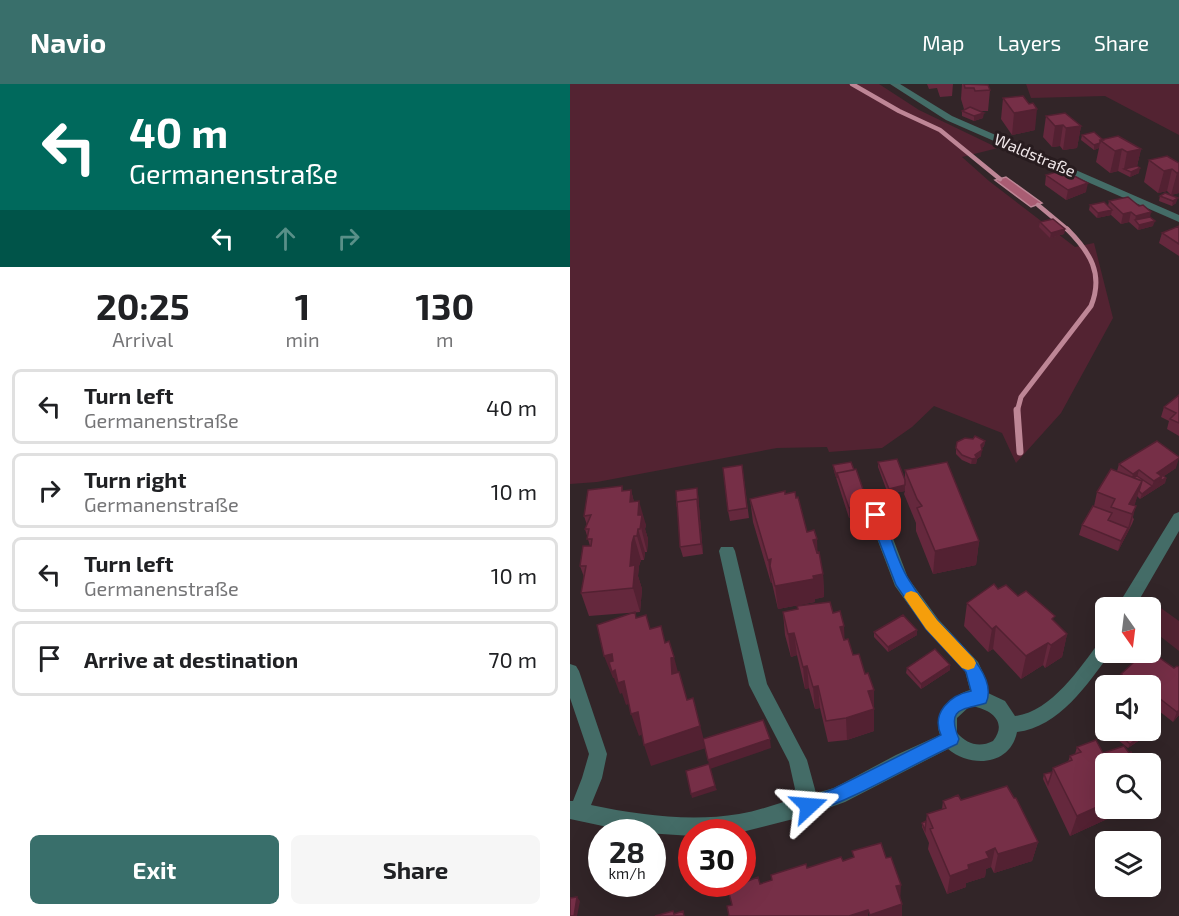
<!DOCTYPE html>
<meta charset="utf-8">
<style>
body{margin:0;font-family:"Exo 2",sans-serif;background:#f6f6f6;color:#202124;height:100vh;display:flex;flex-direction:column;font-size:22px;white-space:nowrap}
*{box-sizing:border-box;margin:0}
p{font-size:20px;color:#757577}
.icon{flex:none;width:33px;height:33px;fill:none;stroke:currentColor;stroke-width:2;stroke-linecap:round;stroke-linejoin:round}
.map{position:relative;flex:1;overflow:hidden}
.drawer{display:flex;flex-direction:column;background:#fff;width:570px}
.drawer>*{flex:none}
.banner{background:#00695c;color:#fff;overflow:hidden}
.needle{width:39px;rotate:166deg}
.buttons{position:absolute;left:525px;top:513px;display:grid;gap:12px}
.buttons a{display:grid;place-items:center;width:66px;height:66px;border-radius:9px;background:#fff;box-shadow:0 6px 24px #0002;font-size:30px}
.speed{position:absolute;left:18px;top:735px;display:flex;gap:12px;font-size:30px;font-weight:700;text-align:center}
.speed>*{display:grid;place-content:center;width:78px;height:78px;border-radius:50%;background:#fff;box-shadow:0 6px 24px #0002;line-height:1}
.speed small{font-size:15px;font-weight:400}
.speed .limit{border:9px solid #d22;background:#fff;color:#111}
.pin{position:absolute;display:grid;place-items:center;width:51px;height:51px;color:#fff;margin:-26px;border-radius:12px;box-shadow:0 3px 9px #0006}
.me{position:absolute;width:66px;margin:-33px;rotate:71deg;stroke-linejoin:round;filter:drop-shadow(0 0 4px #0008)}
.turn{display:flex;align-items:center;gap:21px;height:126px;padding:0 30px;font-size:27px}
.turn .icon{width:78px;height:78px;stroke-width:2.5}
.turn b{display:block;font-size:42px;line-height:51px}
.lanes{display:flex;align-items:center;height:57px;padding:0 30px;background:#0003;justify-content:center;gap:30px;direction:ltr}
.lanes .off{opacity:.35}
.eta{display:flex;justify-content:space-evenly;align-items:center;height:102px;text-align:center}
.eta b{font-size:36px;font-weight:700;line-height:42px}
.button{display:flex;gap:12px;margin-top:auto;padding:12px 30px}
.button a{flex:1;height:69px;border-radius:9px;background:#396f6b;color:#fff;font-size:24px;font-weight:700;line-height:69px;text-align:center}
.button a+a{background:#f6f6f6;color:#202124}
ul{padding:0;list-style:none}
li{display:flex;align-items:center;gap:18px;height:75px;margin:0 12px 9px;padding:0 18px;border:3px solid #e0e0e0;border-radius:9px}
li div{flex:1}
li b{display:block;font-size:22px}
li em{font-style:normal}
header{display:flex;align-items:center;gap:36px;box-sizing:border-box;height:84px;padding:0 30px;background:#396f6b;color:#fff}
header strong{font-size:28px}
nav{display:flex;gap:33px;margin-inline-start:auto;font-size:21px}
main{display:flex;flex:1;min-height:0}
.map>svg:first-child{display:block}
.green{fill:#532332}
.water{fill:#a95d73;stroke:#be8696;stroke-width:1.5}
.lines{fill:none;stroke-linecap:round;stroke-linejoin:round}
.stream-far2{stroke:#be8696;stroke-width:4.5}
.stream-far1{stroke:#be8696;stroke-width:5}
.stream{stroke:#be8696;stroke-width:7}
.minor{fill:#446c67;fill-rule:evenodd}
.wall{fill:#65283d}
.shaded-wall{fill:#532132}
.building{fill:#762f47;stroke:#532132;stroke-width:1.5}
.route{fill:#1a73e8;stroke:#114b97;stroke-width:1.5}
.slow{fill:#f59e0b}
.labels{text-anchor:middle;stroke-width:6;stroke-linejoin:round;paint-order:stroke}
.far-street-label{font-size:16px;fill:#efe6e8;stroke:#281c1f}
</style>
<header>
<strong>Navio</strong>
<nav><a>Map</a><a>Layers</a><a>Share</a></nav>
</header>
<main>
<section class="drawer">
<div class="banner">
<div class="turn"><svg class="icon" aria-label="left" viewBox="0 0 24 24"><path d="M17 20v-9H6M10 6l-5 5 5 5"/></svg><div><b>40 m</b>Germanenstraße</div></div>
<div class="lanes"><svg class="icon" aria-label="left" viewBox="0 0 24 24"><path d="M17 20v-9H6M10 6l-5 5 5 5"/></svg><svg class="icon off" aria-label="ahead" viewBox="0 0 24 24"><path d="M12 20V5M6 11l6-6 6 6"/></svg><svg class="icon off" aria-label="right" viewBox="0 0 24 24"><path d="M7 20v-9h11M14 6l5 5-5 5"/></svg></div>
</div>
<div class="eta">
<div><b>20:25</b><p>Arrival</p></div>
<div><b>1</b><p>min</p></div>
<div><b>130</b><p>m</p></div>
</div>
<ul>
<li><svg class="icon" aria-label="left" viewBox="0 0 24 24"><path d="M17 20v-9H6M10 6l-5 5 5 5"/></svg><div><b>Turn left</b><p>Germanenstraße</p></div><em>40 m</em></li>
<li><svg class="icon" aria-label="right" viewBox="0 0 24 24"><path d="M7 20v-9h11M14 6l5 5-5 5"/></svg><div><b>Turn right</b><p>Germanenstraße</p></div><em>10 m</em></li>
<li><svg class="icon" aria-label="left" viewBox="0 0 24 24"><path d="M17 20v-9H6M10 6l-5 5 5 5"/></svg><div><b>Turn left</b><p>Germanenstraße</p></div><em>10 m</em></li>
<li><svg class="icon" aria-label="arrive" viewBox="0 0 24 24"><path d="M6 21V4h12l-3 4 3 4H6"/></svg><div><b>Arrive at destination</b></div><em>70 m</em></li>
</ul>
<div class="button"><a>Exit</a><a>Share</a></div>
</section>
<div class="map">
<svg width="609" height="832" viewBox="0 0 609 832">
<rect width="100%" height="100%" fill="#322528"/>
<path class="green" d="M0 0H309L349 26 428 64 392 73 419 97 505 163 524 159 543 234 491 329 446 379 432 349 364 322 342 343 312 364 259 368 257 363 207 364 27 398 0 400Z
M456 0H609V51L535 12 461 14Z
M581 517 609 537V567L581 545 580 524 577 523Z"/>
<path class="water" d="M436 93 472 119 461 123 425 96Z"/>
<g class="lines">
<path class="stream-far2" d="M282 0 329 27 370 46 430 95
M468 121 498 146"/>
<path class="stream-far1" d="M447 328 451 313 521 222C534 190 520 168 497 145"/>
<path class="stream" d="M447 326 450 368"/>
<path class="minor" d="M320 0H330L382 32 609 131V138L376 36Z
M306 425 311 427 314 431 338 494 368 535 408 578 416 595 418 609 435 617 445 632C481 628 510 584 530 557L536 555V568H541C518 600 489 643 447 648 440 682 401 684 378 665L275 718 239 731 172 748H122V752L61 748 0 735V717H3L12 694 19 670 0 614V580L6 582 9 587 37 670 32 694 21 721C69 731 120 738 169 730 189 727 208 719 227 714L219 678 179 601 149 467 151 463H163L165 467 197 600 237 676 246 709 264 704 326 671 370 651C362 629 380 612 400 606L395 587 356 545 325 502 298 431 301 427ZM400 622C419 624 439 637 423 657 409 664 397 660 387 649V634Z
M609 428V447L565 523 536 524V528L534 524 536 519 553 513 604 430Z"/>
</g>
<path class="wall" d="M357 0H383L382 12 370 13 367 4 359 5Z
M392 0H414L420 6 418 27H410L413 34 404 37 392 32V27L397 25H394L391 15Z
M433 14 465 46 442 51 431 35Z
M476 32 511 42 507 64 493 66 490 62 482 63 473 53Z
M512 51 571 65 567 82 569 89 560 93 548 87 540 89 526 78 529 64 524 66 511 56Z
M579 76 609 79V109L601 111 597 107 588 109 574 98Z
M476 91 516 108 496 116 475 101Z
M590 112 606 119 602 122 589 117Z
M539 117 580 133 583 142 568 146 559 138 551 140 541 131 527 134 519 126 520 121 538 122Z
M470 138 495 145 494 150 480 154 469 143Z
M609 142V172L589 159 592 149Z
M609 311V352L597 345 599 337 591 333 594 323Z
M415 357 414 362 411 365V372L407 375 406 380H401L392 376 386 370V364Z
M308 378 335 396V386L409 457 406 481 363 490 346 447V439L334 410 335 407 318 410 308 383Z
M549 380 606 384 594 392 596 394 595 399 570 415 567 412 564 422 563 434 564 435 562 440 548 467 509 451 512 441 524 422 527 408 547 387Z
M172 381 179 434 160 437 158 427Z
M263 381 298 420V430L279 434 264 387Z
M52 402 53 407 61 406 64 418 76 441 75 445 78 455 77 468H75L74 476H71L69 482 68 492 72 505 70 528 19 532 11 509 14 493 10 482 20 462 15 445 17 441 14 432Z
M128 410 133 470 113 473 110 463Z
M215 410 248 468 253 490 254 513 245 515V518L208 525 202 499H201L183 438 180 415Z
M428 505 448 512 484 537 497 550 492 573 475 584 473 581 451 595 423 565 418 568 394 542 397 519Z
M213 528 263 529 275 556 304 606V647L277 656 258 658 250 624 245 625 239 604 235 605 227 571 221 573 215 551Z
M347 546V551L318 568 304 553V548Z
M575 568 609 631 603 638 580 620V602H551L548 599 551 590Z
M337 584 380 586 351 605 336 589Z
M587 645 579 653 577 651 558 664 538 648 539 646H580Z
M526 656 536 724H571L549 733 548 730 500 752 473 695 474 690 482 688 483 684 498 678 500 672 505 670 507 663Z
M444 714 468 758 462 777 424 789 421 783 416 785 415 793 396 799V803L377 810 358 765 359 759 352 743V739L356 737 357 730 372 725 373 717Z"/>
<path class="shaded-wall" d="M467 25 465 46 442 51 444 29Z
M414 29 413 34 404 37V32Z
M493 41 490 62 482 63 485 42Z
M511 42 507 64 493 66 496 44Z
M530 59 529 64 524 66V61Z
M552 65 548 87 540 89 545 67Z
M571 65 566 86 570 84 569 89 560 93 561 88 554 85 553 90 557 68Z
M602 85 597 107 588 109 594 87Z
M609 88V109L601 111 607 89Z
M518 99 516 108 496 116 498 106Z
M608 114 606 119 602 122 603 117Z
M542 126 541 131 527 134 528 129Z
M561 128 559 138 551 140 553 130Z
M581 128 579 138 565 136 566 132Z
M585 137 583 142 568 146 569 141Z
M495 145 494 150 480 154 481 149Z
M415 357 414 362 410 366 411 361Z
M412 366 411 372 407 375 406 380H401L402 375Z
M609 374 606 384 591 394H596L595 399 570 415 572 410 582 402 587 389Z
M569 386 566 397 560 401 563 390Z
M572 397 565 420 560 430 559 420Z
M335 401V407L318 410 319 405Z
M127 404 128 410 133 470 131 460Z
M61 406 67 430 60 418Z
M69 417 76 441 75 445 78 455 77 468 68 431Z
M298 420V430L279 434V424Z
M566 422 559 446 548 467 551 457 558 444 562 430Z
M68 445 75 468 74 476 67 452Z
M64 452 71 476 69 482 68 492 72 505 70 528 63 504 60 482 62 459Z
M247 455 248 478 243 456Z
M409 457 406 481 363 490 365 467Z
M201 475 200 482 202 499H201L198 476Z
M253 490 254 513 245 515V518L208 525 205 502Z
M274 542 275 565 270 543Z
M426 542 423 565 418 568 422 545Z
M347 546V551L318 568V563Z
M224 549 227 571 221 573 218 550Z
M497 550 492 573 475 584 481 561Z
M478 559 473 581 451 595 456 572Z
M42 570 54 597 61 619 56 621 52 609 50 610 44 594H43L34 572Z
M104 573 110 596 102 590 101 574Z
M380 581V586L351 605V600Z
M237 582 239 604 235 605 233 583Z
M248 602 250 624 245 625 243 603Z
M304 606V647L277 656 276 634 298 607Z
M123 614 136 664 81 682 74 661Z
M609 626V631L603 638 607 628Z
M68 628 75 649 69 652 61 630Z
M589 641 587 645 579 653 581 648Z
M579 646 577 651 558 664 560 660Z
M200 655 201 664 140 685 138 676Z
M145 702 147 706 122 714 121 710Z
M536 719V724H550L548 730 500 752 507 732Z
M553 724H571L549 733Z
M468 758 462 777 424 789 428 770Z
M425 764 421 783 416 785 415 793 396 799V803L377 810 380 792 398 781 416 768Z
M331 801 330 819 326 802Z
M7 813 10 817 7 832H4Z
M332 820V832H300V831Z
M298 826V832H279Z"/>
<path class="building" d="M394 0 418 1 420 6 405 7 404 4H395Z
M453 12 459 20 463 19 467 25 444 29 433 14Z
M400 23 414 29 404 32 392 27Z
M495 29 511 42 496 44 493 41 485 42 476 32Z
M524 48 533 56H530V59L524 61 512 51Z
M548 52 571 65 557 68 552 65 545 67 530 56Z
M597 72 609 79V88L607 89 602 85 594 87 579 76Z
M567 82 570 84 561 88 554 85Z
M493 86 518 99 498 106 476 91Z
M595 109 608 114 603 117 590 112Z
M558 113 569 122 573 121 581 128 566 132 561 128 553 130 539 117Z
M534 118 542 126 528 129 520 121Z
M580 133 585 137 569 141 565 136Z
M483 135 495 145 481 149 470 138Z
M609 142V160L592 149Z
M609 311V339L600 335 606 329 594 323Z
M405 352 415 357 411 361 412 366 405 371 407 374 402 375 392 371 386 364 387 358 395 354 403 355Z
M587 357 609 373V374L587 389 592 392 584 397 569 386 563 390 549 380Z
M327 375 335 396V401L319 405 308 378Z
M281 378 284 386 267 389V394L263 381Z
M377 378 409 457 365 467 347 424 352 422 347 415 335 386Z
M172 381 177 424 158 427 153 384Z
M286 385 298 420 279 424 267 389Z
M541 385 572 397 559 420 566 422 562 430 541 423 545 415 527 408Z
M591 390 596 394 590 397 592 392 590 391Z
M567 392 582 402 572 410 569 407 572 397 564 394Z
M52 402V407L61 406 60 418 69 417 68 431H72L70 445H68L67 452H64L62 459 60 482 65 481 63 504 11 509 16 482H10L13 462H21L22 455H17L19 445H15L21 431 14 432 18 406Z
M127 404 128 420 127 415 107 418V423L106 407Z
M215 407V410L225 408 226 414 228 413 237 448 244 446 247 455 243 456 247 469 249 468 253 490 243 492 244 495 205 502 200 482 201 475 198 476 180 415Z
M127 415 131 460 110 463 107 418Z
M523 422 542 429 538 436 558 444 551 457 512 441Z
M424 500 428 505 436 501 448 512 456 507 485 532 482 535 497 550 481 561 478 559 456 572 426 542 422 545 397 519Z
M260 518 263 529 270 527 274 542 270 543 274 556 278 555 283 571 289 570 295 590 298 589 304 606 298 607 304 625 276 634 256 637 248 602 243 603 237 582 233 583 224 549 218 550 213 528 228 525 227 522Z
M65 528 66 534 76 531 80 545 91 542 95 559 99 557 104 573 101 574 102 590 109 588 117 616 123 614 130 642 74 661 68 628 61 630 54 597 48 599 45 586 42 588 39 578 43 577 42 570 34 572 27 541Z
M333 531 347 546 318 563 304 548Z
M365 565 380 581 351 600 337 584Z
M580 567 604 584 607 582 609 583V626L607 628 580 607V602H566L551 590 575 568H580Z
M580 634 589 641 581 648 579 646H580Z
M193 636 200 655 138 676 133 655Z
M544 646H579L560 660Z
M526 656 533 669 554 662 559 669 561 668 567 680H536V719L507 732 483 684 502 676 500 672 511 668 507 663Z
M139 680 145 702 121 710 116 687Z
M482 688 478 700 474 690Z
M437 702 444 714H446L468 758 428 770 425 764 416 768 419 774 398 781 399 785 380 792 360 745 363 744 357 730 376 724 373 717 381 714 388 711 391 716Z
M356 737 355 746 352 739Z
M311 759 316 774 321 773 331 801 326 802 332 820 300 831 298 826 279 832H159L157 822 162 821 158 805 188 793 190 800 202 796 201 791 236 780 237 784 271 773 273 777 284 773 282 767Z
M7 813 4 832H0V814Z
M103 827 104 830 113 827 114 832H85Z"/>
<path class="route" d="M306 426 313 431C321 452 327 478 339 496 348 510 358 526 369 538 385 556 429 591 416 619 395 626 375 622 389 655L387 660C337 683 291 712 239 730L233 727 230 722 233 716 263 705 371 651C361 629 380 611 401 607L396 588 356 545 326 501 299 431Z"/>
<path class="slow" d="M341 507 347 509 367 536 404 575 406 579 404 584 398 586 392 584 356 545 334 513 336 509Z"/>
<g class="labels">
<g class="far-street-label">
<text transform="translate(465 71) rotate(23)" y="6">Waldstraße</text>
</g>
</g>
</svg>
<div class="buttons">
<a><svg class="needle" viewBox="-14 -14 28 28"><path d="M0-13l5 13h-10z" fill="#e53935"/><path d="M0 13l5-13h-10z" fill="#757577"/></svg></a>
<a><svg class="icon" aria-label="sound" viewBox="0 0 24 24"><path d="M4 9h4l5-4v14l-5-4H4zM17 9q2 3 0 6"/></svg></a>
<a><svg class="icon" aria-label="search" viewBox="0 0 24 24"><circle cx="10" cy="10" r="6"/><path d="M15 15l6 6"/></svg></a>
<a><svg class="icon" aria-label="layers" viewBox="0 0 24 24"><path d="M12 4l9 5-9 5-9-5zM3 14l9 5 9-5"/></svg></a>
</div>
<div class="speed"><div>28<small>km/h</small></div><div class="limit">30</div></div>
<div class="pin" style="left:306px;top:431px;background:#d93025"><svg class="icon" aria-label="arrive" viewBox="0 0 24 24"><path d="M6 21V4h12l-3 4 3 4H6"/></svg></div>
<svg class="me" style="left:239px;top:722px" viewBox="-20 -20 40 40"><path d="M0-17L14 15 0 8-14 15z" fill="#1a73e8" stroke="#fff" stroke-width="4"/></svg>
</div>
</main>
